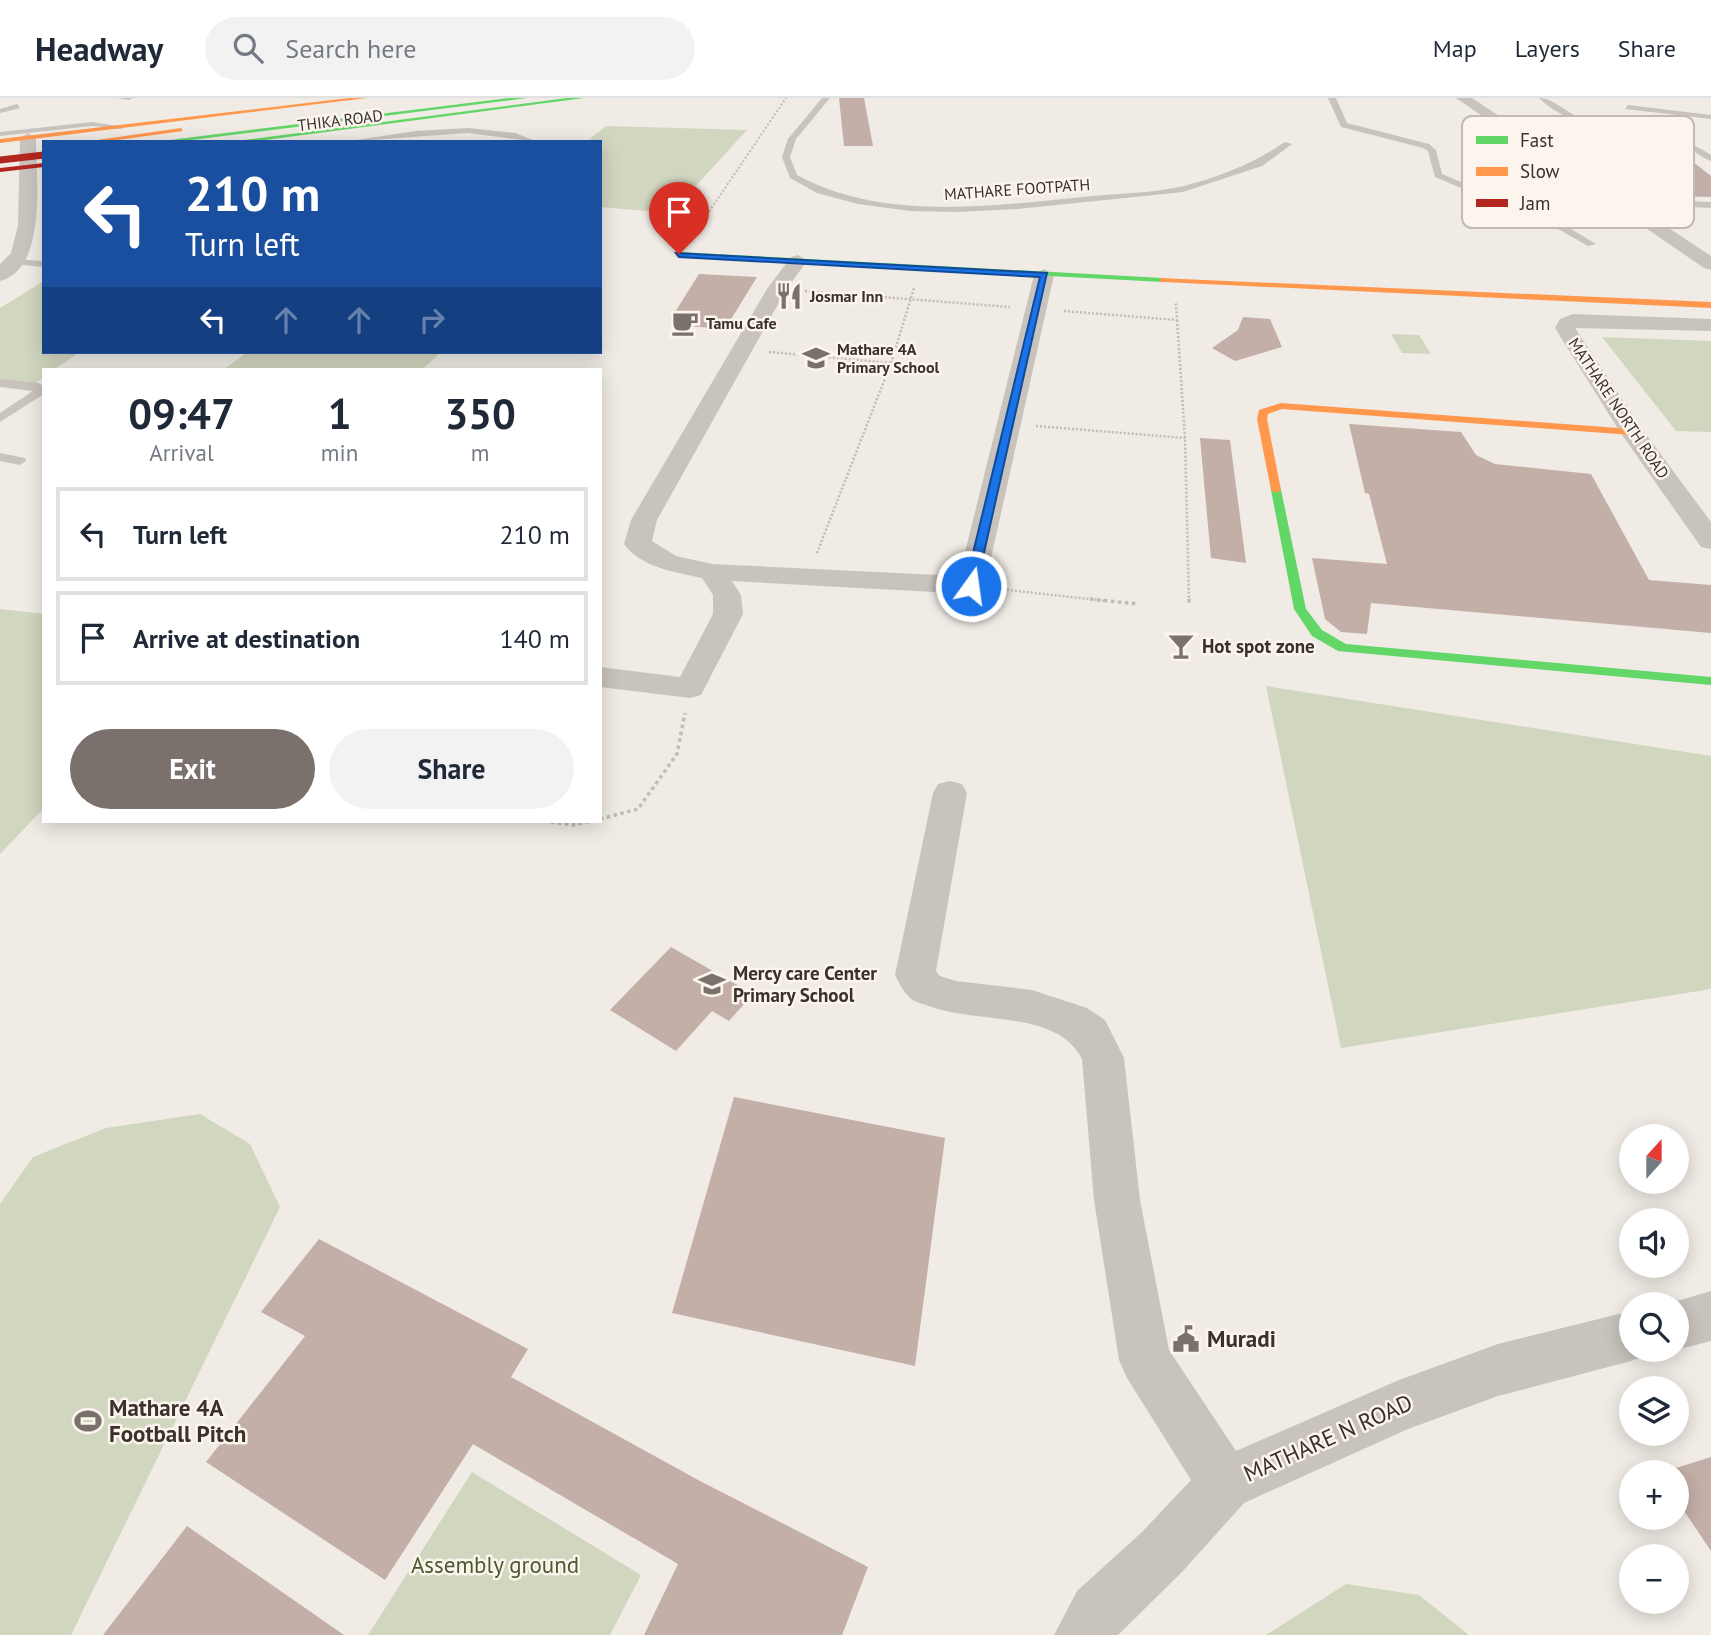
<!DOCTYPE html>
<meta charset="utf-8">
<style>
body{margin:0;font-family:"PT Sans",sans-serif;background:#f2f2f3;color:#1f2937;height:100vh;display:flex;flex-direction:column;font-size:26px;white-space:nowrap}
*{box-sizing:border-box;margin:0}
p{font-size:23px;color:#747a83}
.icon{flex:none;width:38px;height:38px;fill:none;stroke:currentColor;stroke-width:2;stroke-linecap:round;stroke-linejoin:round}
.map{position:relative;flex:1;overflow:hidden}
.drawer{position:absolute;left:42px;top:270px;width:560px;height:455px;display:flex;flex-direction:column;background:#fff;border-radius:0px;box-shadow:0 4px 18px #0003}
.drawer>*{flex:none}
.banner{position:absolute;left:42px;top:42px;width:560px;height:214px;border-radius:0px;box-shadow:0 4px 18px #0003;background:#1a4fa0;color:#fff;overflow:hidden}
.needle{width:46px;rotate:21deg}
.fabs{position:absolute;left:1619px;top:1026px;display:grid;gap:14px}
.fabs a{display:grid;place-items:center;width:70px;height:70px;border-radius:50%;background:#fff;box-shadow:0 4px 18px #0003;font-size:35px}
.pin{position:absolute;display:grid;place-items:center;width:60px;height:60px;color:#fff;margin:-72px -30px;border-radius:50% 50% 50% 0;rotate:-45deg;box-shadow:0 0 7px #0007}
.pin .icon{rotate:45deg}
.me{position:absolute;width:77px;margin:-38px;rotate:14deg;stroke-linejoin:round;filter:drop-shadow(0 0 5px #0008)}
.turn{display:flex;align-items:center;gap:24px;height:147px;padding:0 28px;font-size:32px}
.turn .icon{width:91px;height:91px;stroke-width:2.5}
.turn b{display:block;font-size:49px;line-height:60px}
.lanes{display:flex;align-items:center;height:66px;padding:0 28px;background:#0003;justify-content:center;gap:35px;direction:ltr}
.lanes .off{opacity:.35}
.eta{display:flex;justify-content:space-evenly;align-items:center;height:119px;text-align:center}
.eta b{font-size:42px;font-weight:700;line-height:49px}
.cta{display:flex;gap:14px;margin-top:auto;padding:14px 28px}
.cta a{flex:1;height:80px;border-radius:42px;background:#7a716c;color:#fff;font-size:28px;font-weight:700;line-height:80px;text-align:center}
.cta a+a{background:#f2f2f3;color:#1f2937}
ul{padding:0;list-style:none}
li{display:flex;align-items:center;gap:21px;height:94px;margin:0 14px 10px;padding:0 14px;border:4px solid #e0e1e3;border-radius:0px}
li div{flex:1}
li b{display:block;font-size:26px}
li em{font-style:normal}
header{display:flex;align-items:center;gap:42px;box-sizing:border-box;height:98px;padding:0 35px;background:#fff;border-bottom:2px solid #e0e1e3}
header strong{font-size:33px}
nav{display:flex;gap:38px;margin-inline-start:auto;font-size:24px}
.search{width:490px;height:63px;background:#f2f2f3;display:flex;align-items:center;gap:18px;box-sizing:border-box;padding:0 24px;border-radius:38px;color:#747a83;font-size:26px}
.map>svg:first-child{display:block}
.green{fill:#d1d6bf}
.building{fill:#c3afa7}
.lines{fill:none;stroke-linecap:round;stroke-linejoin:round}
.path-far2{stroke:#c2bbb6;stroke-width:2;stroke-dasharray:2 2;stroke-linecap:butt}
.path-far1{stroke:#c2bbb6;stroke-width:2.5;stroke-dasharray:2 2;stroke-linecap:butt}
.path{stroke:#c2bbb6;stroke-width:3.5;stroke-dasharray:3.5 3.5;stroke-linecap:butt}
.lane{fill:#c9c3be;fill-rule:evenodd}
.street{fill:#c9c3be;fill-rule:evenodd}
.fast{fill:#63d668;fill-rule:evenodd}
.slow{fill:#ff974d;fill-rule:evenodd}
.jam{fill:#b3261e;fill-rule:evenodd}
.jam-bridge{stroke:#b3261e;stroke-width:7}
.route{fill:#1a73e8;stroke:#114b97;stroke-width:2}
.labels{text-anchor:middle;stroke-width:5;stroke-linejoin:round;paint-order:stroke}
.far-street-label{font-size:16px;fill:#3b302b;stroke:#fbf5ee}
.far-poi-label{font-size:16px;font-weight:bold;fill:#3b302b;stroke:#fbf5ee;text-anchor:start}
.poi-label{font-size:19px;font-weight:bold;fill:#3b302b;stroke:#fbf5ee;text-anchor:start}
.near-poi-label{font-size:23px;font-weight:bold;fill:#3b302b;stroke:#fbf5ee;text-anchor:start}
.near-street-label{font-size:23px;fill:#3b302b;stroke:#fbf5ee}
.near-park-label{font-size:23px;fill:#4a5a2e;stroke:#fbf5ee}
.key{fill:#fbf5ee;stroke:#c1bab4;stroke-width:2}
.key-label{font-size:19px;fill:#3b302b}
</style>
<header>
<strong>Headway</strong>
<div class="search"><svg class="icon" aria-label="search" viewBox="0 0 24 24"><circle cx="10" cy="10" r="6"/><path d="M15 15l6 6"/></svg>Search here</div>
<nav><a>Map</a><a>Layers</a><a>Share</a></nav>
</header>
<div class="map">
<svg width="1711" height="1537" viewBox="0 0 1711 1537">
<rect width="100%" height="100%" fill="#f0ebe5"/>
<path class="green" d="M606 28 747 32 671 115 600 109V44H586Z
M44 183V254H80L55 271H44V279L31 288 0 285V210Z
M1391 236 1419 237 1431 256 1402 255Z
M1602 239 1711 243V334L1676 333Z
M248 254H441L423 271H224Z
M0 511 44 516V710L0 756Z
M1266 588 1711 658V891L1341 950Z
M200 1016 250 1046 280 1109 71 1537H0V1106L33 1059 106 1030Z
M472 1374 641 1477 610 1537H368Z
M1346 1486 1419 1497 1469 1537H1266Z"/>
<path class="building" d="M839 0H864L873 48H844Z
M1605 45 1670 46 1711 78V99L1668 98Z
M699 176 757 179 725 231 674 227 677 223 670 222Z
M1243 219 1270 221 1282 249 1235 263 1212 250 1238 232Z
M1349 326 1461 334 1476 357 1495 366 1591 376 1649 482 1711 487V535L1371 505 1367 536 1341 534 1325 521 1312 460 1387 466 1369 396 1365 395Z
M1200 340 1230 342 1246 465 1211 460Z
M671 849 753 896 729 923 712 913 676 953 610 912Z
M734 999 945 1040 915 1268 672 1215Z
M319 1141 528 1251 511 1279 700 1383 868 1469 842 1537H644L678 1466 473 1346 385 1482 206 1364 305 1238 261 1214Z
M1711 1359V1453L1676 1401V1370Z
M187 1428 344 1537H103Z"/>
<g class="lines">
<path class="path-far2" d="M698 130 786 0"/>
<path class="path-far1" d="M694 135 699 128
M805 193 1010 209
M1064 213 1177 222 1176 205
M1177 222 1185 340 1189 503
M769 254 891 265
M1036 328 1185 340
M817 455 891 265 914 190
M999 491 1107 503"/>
<path class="path" d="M1090 501 1138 506
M1189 501V506
M600 721 638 711 677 656 685 615
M544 723 573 727 592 723"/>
<path class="lane" d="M117 0H133L129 2Z
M822 0H830L796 41 790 59 797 77C885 125 997 107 1094 98 1123 95 1155 95 1184 88 1220 79 1254 65 1285 44L1292 46 1262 68 1183 94 1018 111 957 114 910 113 858 106 817 95 790 80 782 59 788 41Z
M1328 0H1336L1347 25 1429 46 1436 52 1442 76 1566 128 1596 146 1588 148 1560 132 1435 79 1428 53 1423 50 1341 29Z
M1539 0C1553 0 1564 13 1577 18 1623 36 1668 28 1711 57V63C1699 59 1690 49 1678 45 1631 29 1577 37 1539 0Z
M17 6 20 10 0 15V11Z
M1628 7 1711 17V21L1625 11Z
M92 24 125 29 121 31 92 28 0 38V34Z
M468 30 515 35 538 44 468 35 343 44 416 33Z
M1616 100 1711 104V110L1613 105V101Z
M14 161 44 163V169L11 166 9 164Z
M0 281 39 285 44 289V296L0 324V315L33 293 0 289Z
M0 355 25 360 26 363 20 367 0 363Z"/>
<path class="street" d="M1456 0H1472L1711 158V172L1704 170Z
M28 35 36 40C36 77 48 171 0 183V166L11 155 18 127 20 40Z
M798 157 807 163 786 192 657 422 652 443 676 458 712 466 959 478 1034 177 1044 171 1054 177 985 487 981 493 971 496 732 483 741 497 743 516 701 597 690 600 600 589V569L680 579 713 516V497L702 480C676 474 641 470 624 446L631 422 767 191 791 159Z
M1573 216 1711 221V233L1575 230 1642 331 1711 424V451L1701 449 1620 334 1555 230 1560 221Z
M950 683 962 686 967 695 936 873 940 878 956 883 1032 892 1087 910 1105 922 1124 960 1140 1102 1169 1252 1236 1353 1399 1282 1498 1246 1631 1213V1251H1651L1649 1256 1631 1263 1498 1298 1408 1331 1244 1405 1182 1474 1118 1537H1054L1077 1493 1142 1434 1191 1382 1127 1280 1119 1262 1094 1102 1082 961C1058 913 980 925 935 910 927 907 916 905 910 900 903 893 899 885 895 877L933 695 938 686Z
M1711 1193V1243L1676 1252 1674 1251H1676V1206H1667Z"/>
<path class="fast" d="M509 0H527L175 44H154Z
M567 0H584L250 44H229Z
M679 154 1163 180 1167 182 1163 184 676 158Z
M1276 389 1281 392 1306 511 1322 532 1346 546 1711 579V587L1338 553 1312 538 1294 511 1271 392Z"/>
<path class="slow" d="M349 0H367L0 45V41Z
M181 30 183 33 103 44H83Z
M1160 180 1711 204V210L1163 184H1160Z
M1281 305 1632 331 1637 334 1632 337 1282 311 1268 316 1267 321 1281 392 1276 395 1271 392 1257 321 1259 312Z"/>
<path class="jam" d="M44 65V69L0 74V70Z"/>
<path class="jam-bridge" d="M0 62 44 57"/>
</g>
<path class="route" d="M676 155 1047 175 976 490H967L965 488 1040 179 679 159Z"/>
<defs>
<symbol id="restaurant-bare" viewBox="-9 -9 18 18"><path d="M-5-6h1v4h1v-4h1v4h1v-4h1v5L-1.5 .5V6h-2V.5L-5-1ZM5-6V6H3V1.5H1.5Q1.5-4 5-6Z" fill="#7a716c" stroke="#fbf5ee" stroke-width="2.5" paint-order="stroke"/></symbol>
<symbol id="cafe-bare" viewBox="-9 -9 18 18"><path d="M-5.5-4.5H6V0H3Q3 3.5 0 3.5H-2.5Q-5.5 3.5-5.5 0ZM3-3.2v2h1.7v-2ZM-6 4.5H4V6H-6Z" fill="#7a716c" stroke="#fbf5ee" stroke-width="2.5" paint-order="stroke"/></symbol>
<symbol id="school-bare" viewBox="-9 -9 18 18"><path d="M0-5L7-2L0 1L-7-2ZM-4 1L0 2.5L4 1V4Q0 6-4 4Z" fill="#7a716c" stroke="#fbf5ee" stroke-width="2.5" paint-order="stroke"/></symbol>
<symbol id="bar-bare" viewBox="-9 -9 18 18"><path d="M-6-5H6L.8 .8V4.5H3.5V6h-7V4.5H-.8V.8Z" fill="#7a716c" stroke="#fbf5ee" stroke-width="2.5" paint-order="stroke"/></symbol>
<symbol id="civic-bare" viewBox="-9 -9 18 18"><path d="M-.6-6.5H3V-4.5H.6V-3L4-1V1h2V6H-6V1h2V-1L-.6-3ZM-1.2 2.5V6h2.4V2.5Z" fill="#7a716c" stroke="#fbf5ee" stroke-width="2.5" paint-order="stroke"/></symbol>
<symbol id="stadium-bare" viewBox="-9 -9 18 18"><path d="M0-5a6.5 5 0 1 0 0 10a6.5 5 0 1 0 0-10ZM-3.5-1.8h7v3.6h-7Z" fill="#7a716c" stroke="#fbf5ee" stroke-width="2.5" paint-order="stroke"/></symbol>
</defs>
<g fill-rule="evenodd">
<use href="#restaurant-bare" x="770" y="179" width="38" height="38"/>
<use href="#cafe-bare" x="666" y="206" width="38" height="38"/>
<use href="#school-bare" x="797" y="241" width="38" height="38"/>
<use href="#bar-bare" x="1162" y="529" width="38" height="38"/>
<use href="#school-bare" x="693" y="867" width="38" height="38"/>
<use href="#civic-bare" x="1167" y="1222" width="38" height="38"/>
<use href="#stadium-bare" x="69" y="1304" width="38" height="38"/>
</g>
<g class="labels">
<g class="far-street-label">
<text transform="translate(340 22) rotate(-7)" y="6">THIKA ROAD</text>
<text transform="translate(1017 91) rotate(-4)" y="6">MATHARE FOOTPATH</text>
<text transform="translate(1619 310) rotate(56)" y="6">MATHARE NORTH ROAD</text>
</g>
<g class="far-poi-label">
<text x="810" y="204">Josmar Inn</text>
<text x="706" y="231">Tamu Cafe</text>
<text x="837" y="257">Mathare 4A<tspan x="837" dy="18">Primary School</tspan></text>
</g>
<g class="poi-label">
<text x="1202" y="555">Hot spot zone</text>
<text x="733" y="882">Mercy care Center<tspan x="733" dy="22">Primary School</tspan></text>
</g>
<g class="near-poi-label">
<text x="1207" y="1249">Muradi</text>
<text x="109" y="1318">Mathare 4A<tspan x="109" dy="26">Football Pitch</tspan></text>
</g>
<g class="near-street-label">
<text transform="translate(1328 1340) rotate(-24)" y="8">MATHARE N ROAD</text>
</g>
<g class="near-park-label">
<text x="495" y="1475">Assembly ground</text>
</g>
</g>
<rect x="1462" y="18" width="232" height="112" rx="10" class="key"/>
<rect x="1476" y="38" width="32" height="8" fill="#63d668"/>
<rect x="1476" y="69" width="32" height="9" fill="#ff974d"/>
<rect x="1476" y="101" width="32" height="8" fill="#b3261e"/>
<g class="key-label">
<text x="1520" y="49">Fast</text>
<text x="1520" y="80">Slow</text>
<text x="1520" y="112">Jam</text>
</g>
</svg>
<div class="fabs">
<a><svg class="needle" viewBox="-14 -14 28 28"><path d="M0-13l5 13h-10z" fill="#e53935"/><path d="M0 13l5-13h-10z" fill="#747a83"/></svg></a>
<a><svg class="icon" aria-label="sound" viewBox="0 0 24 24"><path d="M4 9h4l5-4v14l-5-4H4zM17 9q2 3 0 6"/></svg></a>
<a><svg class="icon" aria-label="search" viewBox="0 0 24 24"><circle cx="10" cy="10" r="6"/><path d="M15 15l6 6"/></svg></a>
<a><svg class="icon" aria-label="layers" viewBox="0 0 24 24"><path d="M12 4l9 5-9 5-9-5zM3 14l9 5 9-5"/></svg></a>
<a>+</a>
<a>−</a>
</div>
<div class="pin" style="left:679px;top:156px;background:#d93025"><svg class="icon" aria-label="arrive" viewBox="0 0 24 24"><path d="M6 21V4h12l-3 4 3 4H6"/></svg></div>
<svg class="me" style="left:971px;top:488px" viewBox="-20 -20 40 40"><circle r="17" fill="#1a73e8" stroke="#fff" stroke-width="3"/><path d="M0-11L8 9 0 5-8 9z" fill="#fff"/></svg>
<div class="banner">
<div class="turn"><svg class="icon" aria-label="left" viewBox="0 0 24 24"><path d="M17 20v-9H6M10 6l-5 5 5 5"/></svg><div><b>210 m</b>Turn left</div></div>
<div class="lanes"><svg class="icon" aria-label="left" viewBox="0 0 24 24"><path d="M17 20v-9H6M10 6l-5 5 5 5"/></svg><svg class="icon off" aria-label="ahead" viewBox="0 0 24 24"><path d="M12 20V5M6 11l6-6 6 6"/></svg><svg class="icon off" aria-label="ahead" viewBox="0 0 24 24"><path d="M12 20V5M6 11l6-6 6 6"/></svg><svg class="icon off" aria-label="right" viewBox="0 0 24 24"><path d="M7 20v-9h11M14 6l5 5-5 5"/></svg></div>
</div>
<section class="drawer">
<div class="eta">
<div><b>09:47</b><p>Arrival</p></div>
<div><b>1</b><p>min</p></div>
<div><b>350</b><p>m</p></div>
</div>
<ul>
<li><svg class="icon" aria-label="left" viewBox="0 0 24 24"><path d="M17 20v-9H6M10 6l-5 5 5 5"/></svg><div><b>Turn left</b></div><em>210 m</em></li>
<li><svg class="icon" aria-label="arrive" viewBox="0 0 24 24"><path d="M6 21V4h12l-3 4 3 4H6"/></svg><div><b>Arrive at destination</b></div><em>140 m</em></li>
</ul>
<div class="cta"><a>Exit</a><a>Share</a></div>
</section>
</div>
